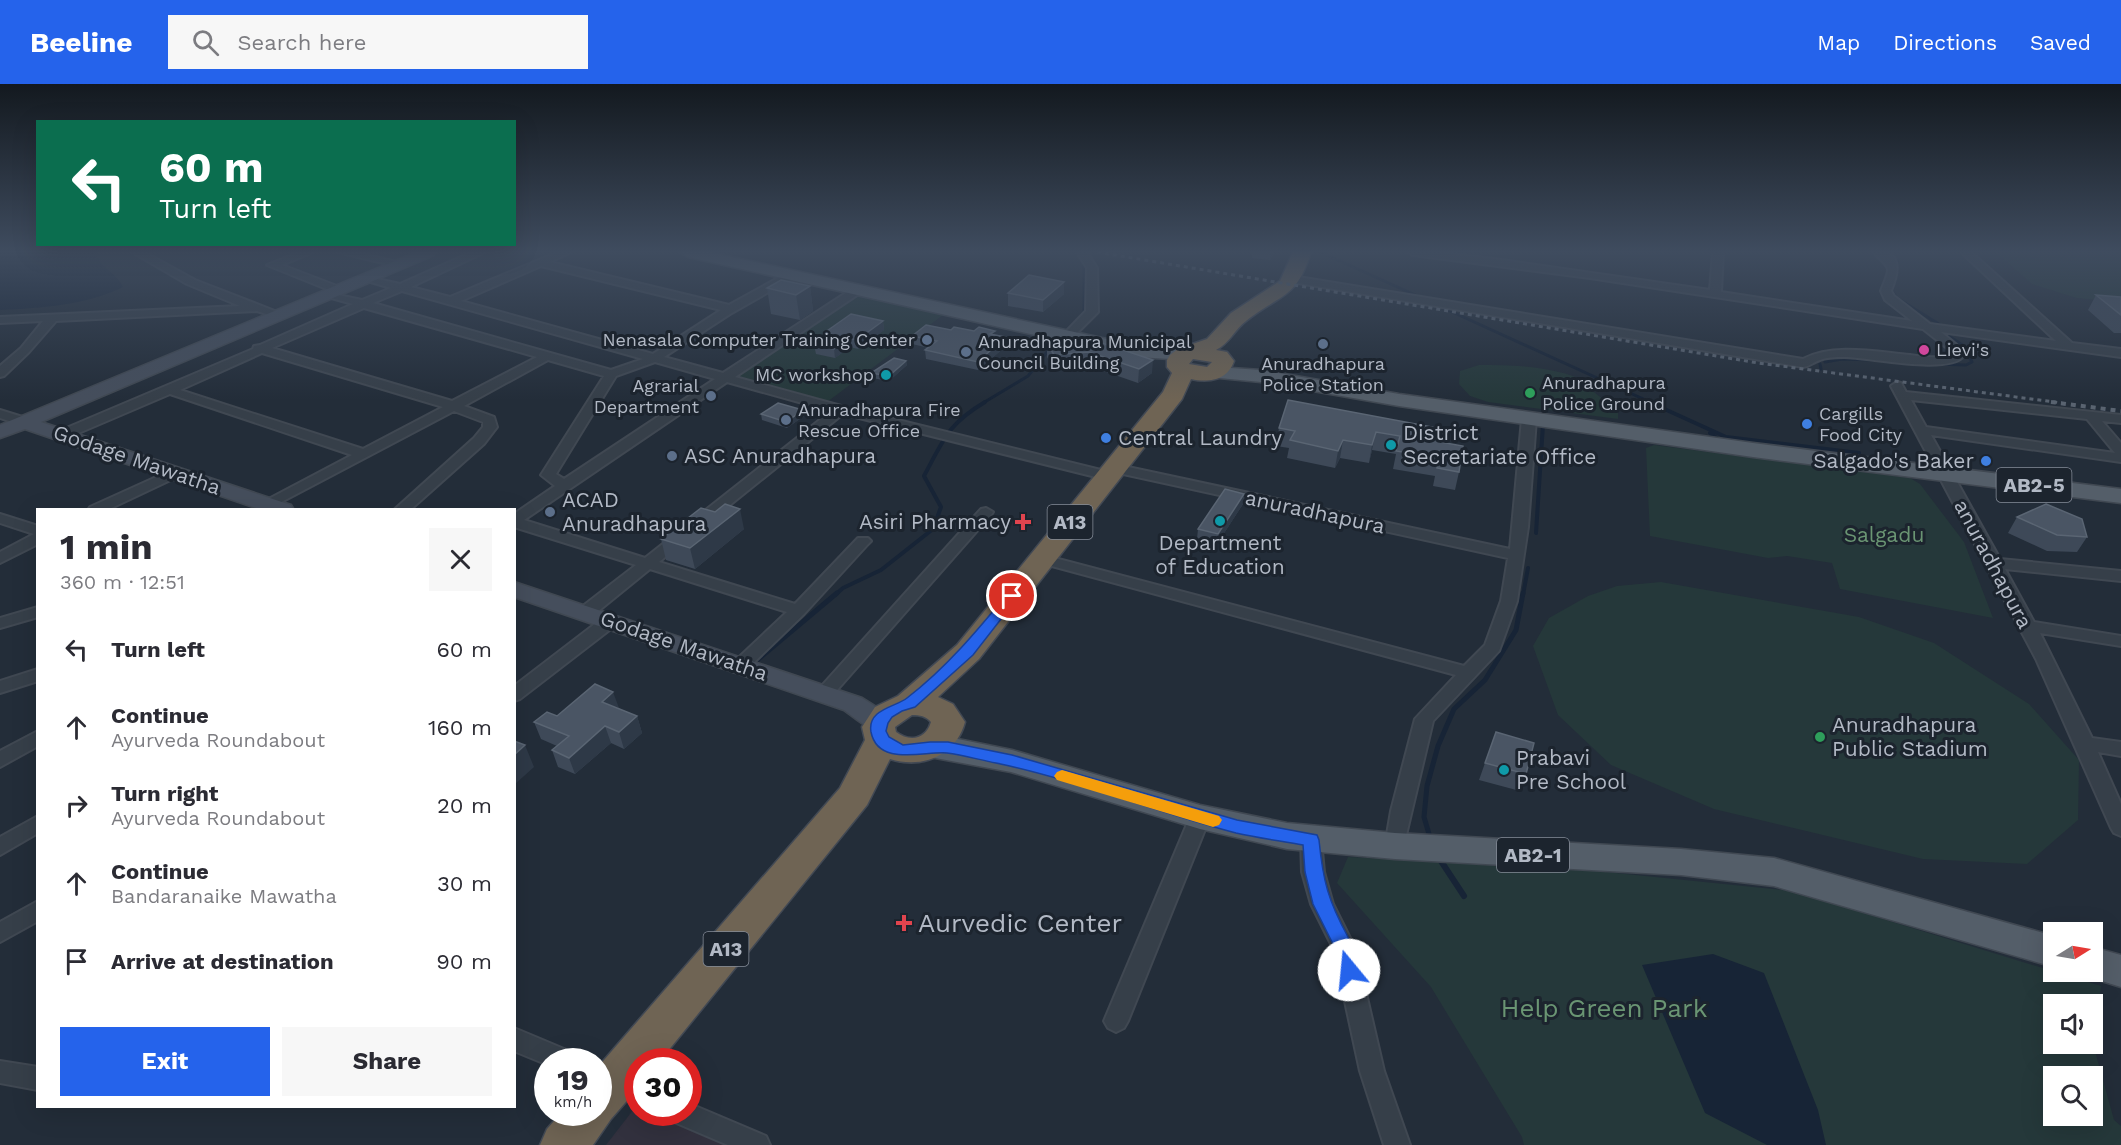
<!DOCTYPE html>
<meta charset="utf-8">
<style>
body{margin:0;font-family:"Work Sans",sans-serif;background:#f7f7f7;color:#2b2b33;height:100vh;display:flex;flex-direction:column;font-size:22px;white-space:nowrap}
*{box-sizing:border-box;margin:0}
p{font-size:20px;color:#7c7c81}
.icon{flex:none;width:33px;height:33px;fill:none;stroke:currentColor;stroke-width:2;stroke-linecap:round;stroke-linejoin:round}
.map{position:relative;flex:1;overflow:hidden}
.side{position:absolute;left:36px;top:424px;width:480px;height:600px;display:flex;flex-direction:column;background:#fff;border-radius:0px;box-shadow:0 6px 24px #0002}
.side>*{flex:none}
.top-card{position:absolute;left:36px;top:36px;width:480px;height:126px;border-radius:0px;box-shadow:0 6px 24px #0002;background:#0b6e4f;color:#fff;overflow:hidden}
.needle{width:39px;rotate:79deg}
.controls{position:absolute;left:2043px;top:838px;display:grid;gap:12px}
.controls a{display:grid;place-items:center;width:60px;height:60px;border-radius:0px;background:#fff;box-shadow:0 6px 24px #0002;font-size:30px}
.speed{position:absolute;left:534px;top:964px;display:flex;gap:12px;font-size:30px;font-weight:700;text-align:center}
.speed>*{display:grid;place-content:center;width:78px;height:78px;border-radius:50%;background:#fff;box-shadow:0 6px 24px #0002;line-height:1}
.speed small{font-size:15px;font-weight:400}
.speed .limit{border:9px solid #d22;background:#fff;color:#111}
.pin{position:absolute;display:grid;place-items:center;width:51px;height:51px;color:#fff;margin:-26px;border:3px solid #fff;border-radius:50%;box-shadow:0 2px 6px #0007}
.me{position:absolute;width:66px;margin:-33px;rotate:343deg;stroke-linejoin:round;filter:drop-shadow(0 0 4px #0008)}
.turn{display:flex;align-items:center;gap:21px;height:126px;padding:0 24px;font-size:27px}
.turn .icon{width:78px;height:78px;stroke-width:2.5}
.turn b{display:block;font-size:42px;line-height:51px}
.round{display:grid;place-items:center;flex:none;width:63px;height:63px;border-radius:0px;background:#f7f7f7}
.overview{display:flex;align-items:center;justify-content:space-between;height:102px;padding:0 24px}
h1{font-size:36px;font-weight:700;line-height:45px}
.action{display:flex;gap:12px;margin-top:auto;padding:12px 24px}
.action a{flex:1;height:69px;border-radius:0px;background:#2563eb;color:#fff;font-size:24px;font-weight:700;line-height:69px;text-align:center}
.action a+a{background:#f7f7f7;color:#2b2b33}
ul{padding:0;list-style:none}
li{display:flex;align-items:center;gap:18px;height:78px;padding:0 24px}
li div{flex:1}
li b{display:block;font-size:22px}
li em{font-style:normal}
header{display:flex;align-items:center;gap:36px;box-sizing:border-box;height:84px;padding:0 30px;background:#2563eb;color:#fff}
header strong{font-size:28px}
nav{display:flex;gap:33px;margin-inline-start:auto;font-size:21px}
.search{width:420px;height:54px;background:#f7f7f7;display:flex;align-items:center;gap:15px;box-sizing:border-box;padding:0 21px;border-radius:0px;color:#7c7c81;font-size:22px}
.map>svg:first-child{display:block}
.medical{fill:#32313e}
.green{fill:#25383a;fill-rule:evenodd}
.water{fill:#172436}
.lines{fill:none;stroke-linecap:round;stroke-linejoin:round}
.stream-far3{stroke:#172436;stroke-width:3}
.stream-far2{stroke:#172436;stroke-width:4}
.stream-far1{stroke:#172436;stroke-width:5}
.stream{stroke:#172436;stroke-width:6}
.street-casing{stroke:#404852;stroke-width:4}
.secondary-casing{stroke:#404852;stroke-width:3}
.primary-casing{stroke:#404852;stroke-width:3}
.highway-casing{stroke:#424954;stroke-width:3}
.street{fill:#363f49;fill-rule:evenodd}
.secondary{fill:#454e5c;fill-rule:evenodd}
.primary{fill:#545e69;fill-rule:evenodd}
.highway{fill:#6f6454;fill-rule:evenodd}
.rail-far1{stroke:#596370;stroke-width:3;stroke-dasharray:4 4;stroke-linecap:butt}
.rail{stroke:#596370;stroke-width:4;stroke-dasharray:5 5;stroke-linecap:butt}
.wall{fill:#3e4958}
.shaded-wall{fill:#2e3947}
.building{fill:#4a5564;stroke:#5a6573;stroke-width:1.5}
.route{fill:#2563eb;stroke:#184099;stroke-width:1.5}
.slow{fill:#f59e0b}
.service-dot{fill:#5c6f8a;stroke:#1c242e;stroke-width:2}
.hotel-dot{fill:#d1479c;stroke:#1c242e;stroke-width:2}
.culture-dot{fill:#0f9aa8;stroke:#1c242e;stroke-width:2}
.leisure-dot{fill:#2e9e5b;stroke:#1c242e;stroke-width:2}
.shop-dot{fill:#3f7fe0;stroke:#1c242e;stroke-width:2}
.health-dot{fill:#e0444e;stroke:#1c242e;stroke-width:2}
.labels{text-anchor:middle;stroke-width:6;stroke-linejoin:round;paint-order:stroke}
.far-poi-label{font-size:18px;fill:#b2b9c5;stroke:#1c242e;text-anchor:start}
.shield{fill:#1c242e;stroke:#858c98;stroke-width:1.5}
.shield-label{font-size:20px;font-weight:bold;fill:#b2b9c5}
.poi-label{font-size:21px;fill:#b2b9c5;stroke:#1c242e;text-anchor:start}
.street-label{font-size:21px;fill:#b2b9c5;stroke:#1c242e}
.park-label{font-size:21px;fill:#6a9573;stroke:#1c242e}
.near-poi-label{font-size:26px;fill:#b2b9c5;stroke:#1c242e;text-anchor:start}
.near-park-label{font-size:26px;fill:#6a9573;stroke:#1c242e}
</style>
<header>
<strong>Beeline</strong>
<div class="search"><svg class="icon" aria-label="search" viewBox="0 0 24 24"><circle cx="10" cy="10" r="6"/><path d="M15 15l6 6"/></svg>Search here</div>
<nav><a>Map</a><a>Directions</a><a>Saved</a></nav>
</header>
<div class="map">
<svg width="2121" height="1061" viewBox="0 0 2121 1061">
<rect width="100%" height="100%" fill="#232d39"/>
<path class="medical" d="M637 1021 638 1029H668L734 1061H606Z"/>
<path class="green" d="M1996 168H2113L2121 173V218L2077 214 2032 200Z
M856 207 951 225 823 321 722 294Z
M1479 281C1515 281 1557 282 1589 299L1590 305 1618 327V335L1488 318 1470 312 1459 300 1460 287Z
M1654 361 1910 394 1920 400 1964 458 1993 534 1840 505 1832 479 1787 472 1768 474 1650 452 1646 364Z
M1661 498 1859 533 1934 559 2029 620 2079 676 2078 736 2027 780 1923 775 1714 725 1611 681 1558 631 1533 562 1549 534 1588 512 1617 502Z
M1348 773 1557 783 1792 807 2101 902 2093 960 2114 1036 2121 1042V1061H1524L1522 1053 1431 903 1337 799ZM2054 921H2092V960H2054ZM2054 993H2092V1032H2054Z"/>
<path class="water" d="M0 168H95C100 185 116 188 123 203 86 221 41 224 0 226Z
M1713 870 1764 889 1818 1026 1826 1061H1767L1705 1029 1642 881Z"/>
<g class="lines">
<path class="stream-far3" d="M1320 168 1424 215
M1883 168 1898 178 1892 207 1897 214 1942 242 1938 243
M1437 221 1652 319
M1071 243 1084 228V177L1074 168
M1825 278 1842 275 1875 276
M1820 280 1821 285
M1935 280 1966 281 1972 278 1964 262 1938 245
M983 319 1028 292 1059 253"/>
<path class="stream-far2" d="M1649 318 1726 353 1859 369
M1710 349 1721 357
M1536 449 1543 340 1545 341
M835 511 843 504 881 486 933 445 941 423 924 392C944 355 948 340 985 318
M1523 511 1528 484"/>
<path class="stream-far1" d="M756 577 837 509
M1429 750 1424 733 1427 702 1438 662 1454 625 1485 596 1516 546 1523 509"/>
<path class="stream" d="M1439 774 1464 812"/>
<defs>
<path id="street" d="M132 168H144L195 196 285 231 279 234 257 227 56 237 29 268 4 292 0 293V282L21 264 43 237 0 239V233L240 222 187 200Z
M300 168H313L282 181 342 204V208H334L267 181Z
M337 168H355L405 180 400 183Z
M472 168H485L411 203 450 213 558 168H571L550 178 729 221 787 189H795V193L730 230 664 273 723 289 852 205H860V209L735 293 845 323 1113 389 1115 392 1108 396 843 330 659 478 795 520 858 454H868L871 457 868 460 804 530 746 586H734L731 582 734 578 787 528 650 485 591 533H579L577 529 579 525 636 481 514 443V430L555 402 541 391 604 292 548 276 464 322 494 333 497 343 484 360 410 426H394L474 354 483 343V338L454 327 268 425 263 424 261 421 263 418 352 371 170 310 67 354 62 355 55 351 57 348 253 265 254 262 260 261 353 220 324 212V208L362 216 391 204 364 196V192L400 200ZM541 182 721 226 653 270 461 217ZM402 207 643 275 611 286 373 219ZM364 224 537 273 452 317 272 264ZM262 269 443 323 363 365 180 306ZM655 278 715 295 564 395 556 390 616 292ZM727 298 831 327 645 474 524 436Z
M1077 168H1087L1097 184 1098 228 1072 254 1068 255 1062 252 1086 227 1087 184Z
M1408 168H1435L1502 176 1710 206 1713 168H1723L1721 208 1912 237 1885 216 1881 207C1891 181 1892 187 1873 168 1903 166 1899 187 1891 207L1894 212 1930 240 2056 257 1961 168H1971L2072 259 2121 265V273L1941 248 1964 267V272C1948 291 1869 273 1844 273 1836 273 1827 273 1820 276 1813 278 1811 282 1803 283L1292 198 1287 195 1292 192 1803 275C1834 259 1876 268 1910 271 1924 273 1939 275 1952 271V268L1923 245 1590 194 1413 171Z
M1897 298 1901 299 1906 308 2121 331V339L2102 337 2121 359V378L1931 351 2000 475 2121 487V497L2005 485 2034 538 2121 552V562L2040 549 2092 654 2121 658V672L2098 668 2121 720V752L2114 749 2111 744 2036 575 1891 302ZM1911 316 2087 335 2115 369 1926 343Z
M0 326 29 335 31 338 24 342 0 334Z
M1529 331 1536 335 1528 443 1517 517 1499 567 1433 637 1402 768 1395 770 1388 768 1385 762 1391 727 1415 635 1456 591 1037 478 1034 475 1042 470 1047 472 1464 582 1485 561 1501 517 1508 474 1114 388 1107 384 1114 380 1510 465 1522 335Z
M174 385 181 389 179 392 107 426H88L90 423Z
M986 424 993 428 991 431 830 614H818L815 610 818 606 981 425Z
M0 430 38 442V460L0 479V468L34 450 0 439Z
M38 523V533L0 544V534Z
M610 532 616 533 618 537 616 541 520 615 514 617V602L604 533Z
M38 585V597L0 609V597Z
M38 647V662L0 683V667Z
M1200 725 1207 728 1210 733 1128 937 1124 944 1116 948 1108 944 1104 937 1190 733 1193 728Z
M38 732V749L0 771V753Z
M1311 748 1318 750 1321 756 1324 788 1333 820 1356 866 1384 987 1410 1061H1384L1360 987 1334 866 1311 820 1302 788 1301 756 1304 750Z
M38 817V837L0 858V838Z
M514 944 576 970 579 978H548V981L514 967Z
M0 977 38 983V1006L0 999Z
M688 1019 766 1052 770 1061H728L674 1038 670 1029H688Z"/>
<path id="secondary" d="M417 168H436L434 171 41 338 291 421 294 426H262L25 345 0 354V341Z
M514 498 862 614 889 631 893 638 889 645C871 650 858 636 844 626L514 513Z"/>
<path id="primary" d="M680 168H709L1102 254 1138 261 1186 264 1193 266 1196 270 1193 274 1186 276 1138 273 1102 266 688 173Z
M1216 283 1261 286 1399 310 1753 359 2121 405V419L1753 373 1399 322 1261 298 1209 293 1206 289 1209 285Z
M930 652 948 653 1012 666 1200 721 1287 739 1395 749 1681 765 1774 774 2054 852V883L1774 802 1681 791 1395 775 1287 765 1200 745 1011 688 919 671 915 663 919 655Z
M2092 863 2121 871V903L2079 890 2078 888H2092Z"/>
<path id="highway" d="M1293 168H1311C1296 216 1281 209 1246 237 1235 245 1229 260 1216 266L1227 268 1234 277C1228 296 1209 299 1191 295L1182 315 979 575 938 613 953 620 965 638C956 672 922 685 890 675L867 721 659 978H638V1004L611 1035 593 1061H540L547 1045 561 1029H598V983L840 704 865 656 862 643 875 623 898 612 957 561 1163 308 1172 289 1167 283V276L1170 271 1178 265 1207 255 1231 229 1280 197ZM1193 275 1212 278 1207 283 1189 280ZM912 631C920 631 926 632 931 638 926 656 909 658 896 648L895 643Z"/>
</defs>
<use href="#street" class="street-casing"/>
<use href="#secondary" class="secondary-casing"/>
<use href="#primary" class="primary-casing"/>
<use href="#highway" class="highway-casing"/>
<use href="#street" class="street"/>
<use href="#secondary" class="secondary"/>
<use href="#primary" class="primary"/>
<use href="#highway" class="highway"/>
<path class="rail-far1" d="M1097 168 1758 279 2062 319"/>
<path class="rail" d="M2051 318 2121 327"/>
</g>
<path class="wall" d="M1252 168H1274L1270 176 1252 174Z
M1064 198V210L1043 228 1008 222V209Z
M810 202 813 227 800 236 771 230 767 204Z
M2096 211 2121 213V249H2114L2088 226Z
M883 237 884 246 858 265 850 263 835 274 816 270 814 261 824 254V249Z
M951 246 995 251 1006 262 978 286 926 275 925 266 929 264 912 260V252Z
M1093 256 1152 289 1138 299 1089 282 1054 285 1047 273V259Z
M906 277 907 281 889 297 872 294 871 289Z
M761 330 804 332 787 344 762 336Z
M1279 344 1443 345 1440 358 1459 388 1455 406 1433 402 1435 392 1393 385 1396 370 1372 366 1369 379 1340 374 1335 384 1287 374 1289 364 1276 362Z
M1244 410 1243 420 1217 460 1197 455 1198 445Z
M715 428 744 445 695 485 666 476 661 455Z
M2017 433 2087 453 2077 468 2047 467 2008 449Z
M618 624 637 632 642 649 624 665 611 659 575 690 558 683 552 666 557 662 541 655 534 638 557 632Z
M1485 679 1526 690 1520 707 1479 696Z"/>
<path class="shaded-wall" d="M1270 168H1274L1270 176Z
M1064 198V210L1043 228V216Z
M810 202 813 227 800 236 796 211Z
M883 237 884 246 858 265 857 256Z
M1005 253 1006 262 978 286V278Z
M849 254 850 263 835 274 834 265Z
M1153 276 1152 289 1138 299 1139 285Z
M906 277 907 281 889 297V292Z
M803 326 804 332 787 344 786 338Z
M1376 348 1372 366 1369 379 1372 361Z
M1343 356 1340 374 1335 384 1338 367Z
M1244 410 1243 420 1217 460 1218 450Z
M740 425 744 445 695 485 690 464Z
M613 608 619 624 602 618Z
M637 632 642 649 624 665 619 648Z
M605 642 611 659 575 690 569 674Z
M525 661 534 683 514 701V671Z"/>
<path class="building" d="M1029 191 1064 198 1043 216 1008 209Z
M781 196 810 202 796 211 767 204Z
M2096 211 2121 213V231Z
M851 230 883 237 857 256 849 254 834 265 814 261 830 250 824 249Z
M926 241 951 246 954 243 974 247 979 243 995 247 990 250 1005 253 978 278 925 266 937 257 912 252Z
M1093 256 1153 276 1139 285 1089 268 1054 271 1047 259Z
M894 274 906 277 889 292 871 289Z
M1288 316 1443 345 1440 358 1463 362 1459 388 1437 384 1439 374 1396 367 1400 352 1376 348 1372 361 1343 356 1338 367 1290 356 1295 347 1279 344Z
M778 319 803 326 786 338 761 330Z
M1225 405 1244 410 1218 450 1198 445Z
M725 420 740 425 690 464 661 455 701 424 715 428Z
M2046 420 2082 435 2087 453 2057 451 2017 433Z
M595 600 613 608 602 618 637 632 619 648 605 642 569 674 552 666 569 652 534 638 547 628 557 632Z
M1496 648 1534 659 1526 690 1485 679Z
M514 657 525 661 514 671Z"/>
<linearGradient id="sky" x2="0" y2="1"><stop stop-color="#13191f"/><stop offset="0.53" stop-color="#3f4c5f"/><stop offset="1" stop-color="#3f4c5f" stop-opacity="0"/></linearGradient>
<rect width="2121" height="316" fill="url(#sky)"/>
<path class="route" d="M1012 508 1019 512 973 571 915 623 902 627 892 633 888 639 886 647 889 653 903 661 930 658H948L1012 671 1237 736 1317 751 1319 756C1323 797 1328 816 1348 853 1353 864 1362 880 1356 892L1349 894 1343 892 1336 866 1313 820 1305 788 1303 761C1281 757 1258 754 1236 749 1155 728 1077 696 996 679 980 676 963 671 947 669 924 667 878 683 871 648 867 625 896 623 907 614 946 584 977 547 1008 509Z"/>
<path class="slow" d="M1062 686 1219 732 1222 736 1219 741 1213 743 1057 696 1054 692 1057 688Z"/>
<g class="service-dot">
<circle cx="927" cy="256" r="6"/>
<circle cx="1323" cy="260" r="6"/>
<circle cx="966" cy="268" r="6"/>
<circle cx="711" cy="312" r="6"/>
<circle cx="786" cy="336" r="6"/>
<circle cx="672" cy="372" r="6"/>
<circle cx="550" cy="428" r="6"/>
</g>
<circle class="hotel-dot" cx="1924" cy="266" r="6"/>
<g class="culture-dot">
<circle cx="886" cy="291" r="6"/>
<circle cx="1391" cy="361" r="6"/>
<circle cx="1220" cy="437" r="6"/>
<circle cx="1504" cy="686" r="6"/>
</g>
<g class="leisure-dot">
<circle cx="1530" cy="309" r="6"/>
<circle cx="1820" cy="653" r="6"/>
</g>
<g class="shop-dot">
<circle cx="1807" cy="340" r="6"/>
<circle cx="1106" cy="354" r="6"/>
<circle cx="1986" cy="377" r="6"/>
</g>
<g class="health-dot">
<path d="M1020 429h6v6h6v6h-6v6h-6v-6h-6v-6h6z"/>
<path d="M901 830h6v6h6v6h-6v6h-6v-6h-6v-6h6z"/>
</g>
<g class="labels">
<g class="far-poi-label">
<text x="915" y="262" text-anchor="end">Nenasala Computer Training Center</text>
<text x="978" y="264">Anuradhapura Municipal<tspan x="978" dy="21">Council Building</tspan></text>
<text x="1936" y="272">Lievi's</text>
<text x="1323" y="286" text-anchor="middle">Anuradhapura<tspan x="1323" dy="21">Police Station</tspan></text>
<text x="874" y="297" text-anchor="end">MC workshop</text>
<text x="1542" y="305">Anuradhapura<tspan x="1542" dy="21">Police Ground</tspan></text>
<text x="699" y="308" text-anchor="end">Agrarial<tspan x="699" dy="21">Department</tspan></text>
<text x="798" y="332">Anuradhapura Fire<tspan x="798" dy="21">Rescue Office</tspan></text>
<text x="1819" y="336">Cargills<tspan x="1819" dy="21">Food City</tspan></text>
</g>
<g class="shield">
<rect x="1996.5" y="384" width="75" height="34" rx="4.5"/>
<rect x="1047.5" y="421" width="45" height="34" rx="4.5"/>
<rect x="1497" y="754" width="72" height="34" rx="4.5"/>
<rect x="703.5" y="848" width="45" height="34" rx="4.5"/>
</g>
<g class="shield-label">
<text x="2034" y="408">AB2-5</text>
<text x="1070" y="445">A13</text>
<text x="1533" y="778">AB2-1</text>
<text x="726" y="872">A13</text>
</g>
<g class="poi-label">
<text x="1403" y="356">District<tspan x="1403" dy="24">Secretariate Office</tspan></text>
<text x="1118" y="361">Central Laundry</text>
<text x="684" y="379">ASC Anuradhapura</text>
<text x="1974" y="384" text-anchor="end">Salgado's Baker</text>
<text x="562" y="423">ACAD<tspan x="562" dy="24">Anuradhapura</tspan></text>
<text x="1011" y="445" text-anchor="end">Asiri Pharmacy</text>
<text x="1220" y="466" text-anchor="middle">Department<tspan x="1220" dy="24">of Education</tspan></text>
<text x="1832" y="648">Anuradhapura<tspan x="1832" dy="24">Public Stadium</tspan></text>
<text x="1516" y="681">Prabavi<tspan x="1516" dy="24">Pre School</tspan></text>
</g>
<g class="street-label">
<text transform="translate(137 376) rotate(19)" y="7">Godage Mawatha</text>
<text transform="translate(1315 428) rotate(12)" y="7">anuradhapura</text>
<text transform="translate(1993 480) rotate(62)" y="7">anuradhapura</text>
<text transform="translate(684 562) rotate(19)" y="7">Godage Mawatha</text>
</g>
<g class="park-label">
<text x="1884" y="458">Salgadu</text>
</g>
<g class="near-poi-label">
<text x="918" y="848">Aurvedic Center</text>
</g>
<g class="near-park-label">
<text x="1604" y="933">Help Green Park</text>
</g>
</g>
</svg>
<div class="controls">
<a><svg class="needle" viewBox="-14 -14 28 28"><path d="M0-13l5 13h-10z" fill="#e53935"/><path d="M0 13l5-13h-10z" fill="#7c7c81"/></svg></a>
<a><svg class="icon" aria-label="sound" viewBox="0 0 24 24"><path d="M4 9h4l5-4v14l-5-4H4zM17 9q2 3 0 6"/></svg></a>
<a><svg class="icon" aria-label="search" viewBox="0 0 24 24"><circle cx="10" cy="10" r="6"/><path d="M15 15l6 6"/></svg></a>
</div>
<div class="speed"><div>19<small>km/h</small></div><div class="limit">30</div></div>
<div class="pin" style="left:1012px;top:512px;background:#d93025"><svg class="icon" aria-label="arrive" viewBox="0 0 24 24"><path d="M6 21V4h12l-3 4 3 4H6"/></svg></div>
<svg class="me" style="left:1349px;top:886px" viewBox="-20 -20 40 40"><circle r="19" fill="#fff"/><path d="M0-13L10 11 0 6-10 11z" fill="#2563eb"/></svg>
<div class="top-card">
<div class="turn"><svg class="icon" aria-label="left" viewBox="0 0 24 24"><path d="M17 20v-9H6M10 6l-5 5 5 5"/></svg><div><b>60 m</b>Turn left</div></div>
</div>
<section class="side">
<div class="overview"><div><h1>1 min</h1><p>360 m · 12:51</p></div><a class="round"><svg class="icon" aria-label="close" viewBox="0 0 24 24"><path d="M6 6l12 12M18 6L6 18"/></svg></a></div>
<ul>
<li><svg class="icon" aria-label="left" viewBox="0 0 24 24"><path d="M17 20v-9H6M10 6l-5 5 5 5"/></svg><div><b>Turn left</b></div><em>60 m</em></li>
<li><svg class="icon" aria-label="ahead" viewBox="0 0 24 24"><path d="M12 20V5M6 11l6-6 6 6"/></svg><div><b>Continue</b><p>Ayurveda Roundabout</p></div><em>160 m</em></li>
<li><svg class="icon" aria-label="right" viewBox="0 0 24 24"><path d="M7 20v-9h11M14 6l5 5-5 5"/></svg><div><b>Turn right</b><p>Ayurveda Roundabout</p></div><em>20 m</em></li>
<li><svg class="icon" aria-label="ahead" viewBox="0 0 24 24"><path d="M12 20V5M6 11l6-6 6 6"/></svg><div><b>Continue</b><p>Bandaranaike Mawatha</p></div><em>30 m</em></li>
<li><svg class="icon" aria-label="arrive" viewBox="0 0 24 24"><path d="M6 21V4h12l-3 4 3 4H6"/></svg><div><b>Arrive at destination</b></div><em>90 m</em></li>
</ul>
<div class="action"><a>Exit</a><a>Share</a></div>
</section>
</div>
